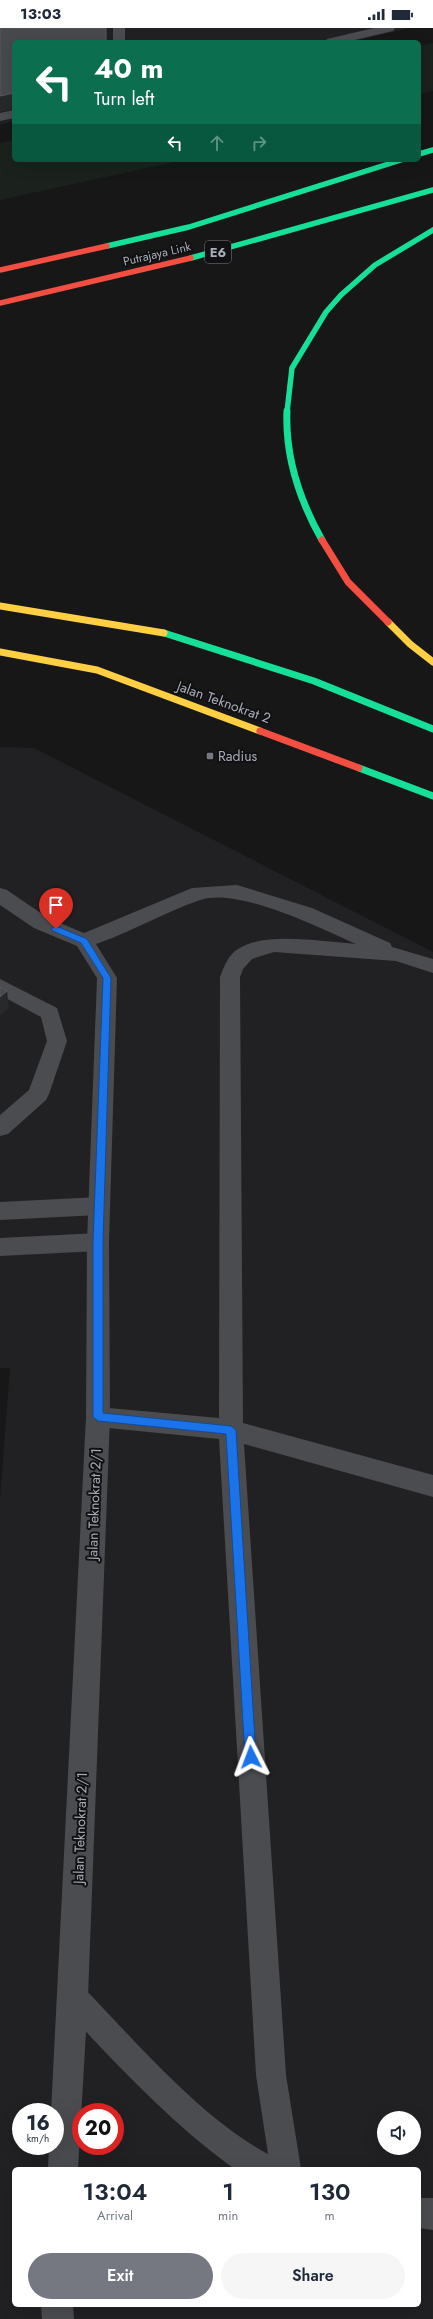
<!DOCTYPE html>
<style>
body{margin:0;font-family:Jost,sans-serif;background:#f6f6f7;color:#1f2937;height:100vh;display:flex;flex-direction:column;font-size:15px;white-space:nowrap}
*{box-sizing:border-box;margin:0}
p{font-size:13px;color:#747a83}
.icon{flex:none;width:22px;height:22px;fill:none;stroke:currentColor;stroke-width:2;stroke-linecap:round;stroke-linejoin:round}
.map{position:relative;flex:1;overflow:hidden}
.details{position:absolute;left:12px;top:2139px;width:409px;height:140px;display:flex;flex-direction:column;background:#fff;border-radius:6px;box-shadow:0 4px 16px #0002}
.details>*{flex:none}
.banner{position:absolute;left:12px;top:12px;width:409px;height:122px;border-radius:6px;box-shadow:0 4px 16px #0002;background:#0b6e4f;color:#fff;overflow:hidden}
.controls{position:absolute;left:377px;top:2083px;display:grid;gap:8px}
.controls a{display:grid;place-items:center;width:44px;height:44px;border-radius:50%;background:#fff;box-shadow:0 4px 16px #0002;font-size:20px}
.speed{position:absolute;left:12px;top:2075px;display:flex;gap:8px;font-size:20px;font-weight:700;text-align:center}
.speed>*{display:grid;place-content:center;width:52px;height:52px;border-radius:50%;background:#fff;box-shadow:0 4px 16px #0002;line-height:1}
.speed small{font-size:10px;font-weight:400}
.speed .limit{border:6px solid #d22;background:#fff;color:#111}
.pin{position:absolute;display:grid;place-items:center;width:34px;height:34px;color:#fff;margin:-41px -17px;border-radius:50% 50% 50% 0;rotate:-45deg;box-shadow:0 0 4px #0007}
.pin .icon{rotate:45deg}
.me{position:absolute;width:44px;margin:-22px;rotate:357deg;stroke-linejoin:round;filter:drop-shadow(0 0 3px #0008)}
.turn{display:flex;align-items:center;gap:14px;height:84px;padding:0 16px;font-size:18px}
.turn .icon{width:52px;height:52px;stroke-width:2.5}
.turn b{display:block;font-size:28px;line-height:34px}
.lanes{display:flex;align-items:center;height:38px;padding:0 16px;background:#0003;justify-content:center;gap:20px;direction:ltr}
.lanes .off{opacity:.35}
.eta{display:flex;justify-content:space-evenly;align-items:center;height:68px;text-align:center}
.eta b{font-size:24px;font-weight:600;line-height:28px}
.primary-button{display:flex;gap:8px;margin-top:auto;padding:8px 16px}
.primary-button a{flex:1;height:46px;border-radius:24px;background:#757880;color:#fff;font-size:16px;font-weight:600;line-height:46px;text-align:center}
.primary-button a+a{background:#f6f6f7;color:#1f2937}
.status{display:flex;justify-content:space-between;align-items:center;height:28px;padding:0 20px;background:#fff;direction:ltr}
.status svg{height:11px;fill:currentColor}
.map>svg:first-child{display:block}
.built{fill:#212124;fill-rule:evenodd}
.green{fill:#1b211c}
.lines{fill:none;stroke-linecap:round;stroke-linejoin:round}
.lane{fill:#4b4c50;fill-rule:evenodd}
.street{fill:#4b4c50;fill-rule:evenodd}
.fast-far1{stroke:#16e098;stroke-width:5.5}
.fast{stroke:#16e098;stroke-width:7}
.slow{stroke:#ffcf43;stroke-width:7}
.jam-far1{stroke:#f24e42;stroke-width:5.5}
.jam{stroke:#f24e42;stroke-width:7}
.shaded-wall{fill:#28292a}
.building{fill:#48494d;stroke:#57595e}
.route{fill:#1a73e8;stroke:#114b97}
.poi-dot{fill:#757880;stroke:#111113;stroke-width:1.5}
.labels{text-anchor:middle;stroke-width:4;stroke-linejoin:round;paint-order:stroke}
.far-street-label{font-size:12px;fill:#a8adb8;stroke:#111113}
.shield{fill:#111113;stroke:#7b7e86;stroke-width:1}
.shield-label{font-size:13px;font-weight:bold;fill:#a8adb8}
.street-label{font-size:14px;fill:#a8adb8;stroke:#111113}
.poi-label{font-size:14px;fill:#a8adb8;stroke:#111113;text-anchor:start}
</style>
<div class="status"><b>13:03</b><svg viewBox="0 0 49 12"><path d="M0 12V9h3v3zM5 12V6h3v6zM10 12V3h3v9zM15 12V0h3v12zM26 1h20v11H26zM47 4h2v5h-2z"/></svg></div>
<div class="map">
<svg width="433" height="2291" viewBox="0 0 433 2291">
<rect width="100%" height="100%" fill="#171717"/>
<path class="built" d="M0 0H410L350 14H14V93L0 97Z
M0 719 34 720 433 924V2291H0V1470L10 1340H0ZM21 2084H55V2118H21ZM81 2084H115V2118H81ZM384 2090H414V2120H384ZM14 2141H419V2277H14Z"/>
<path class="green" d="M433 15V63L419 67V18Z
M14 112V132H184L0 172V115Z"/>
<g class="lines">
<path class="lane" d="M113 0H125V14H113Z
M374 0H395L393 3 346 14H325L327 11Z
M14 82V90L0 93V85Z
M237 857 312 880 390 915 392 919 433 931V945L396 933 274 924 252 931 243 941 240 949 243 1395 433 1447V1469L244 1416 286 2047 301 2141H235L229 2137C167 2091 115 2035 63 1979L58 1969 63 1959 73 1954 83 1959C135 2013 202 2091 268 2126L256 2047 219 1411 98 1399 89 1396 86 1389 89 1382 98 1379 219 1390 220 949C224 939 228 927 238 921 265 903 324 914 356 916 320 900 238 859 200 872 160 886 124 908 84 920L77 918 74 913 77 908 192 860Z
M0 951 57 980 67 1013 49 1066 46 1072 8 1106 0 1108V1087L29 1062 47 1013 41 989 0 967Z
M99 1169 107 1172 110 1178 107 1184 99 1187 0 1192V1174Z
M98 1205 106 1208 109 1214 106 1220 98 1223 0 1228V1210Z
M419 2170H433V2202L419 2200Z"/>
<path class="street" d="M0 860 7 862 48 890 91 908 117 950 109 1214 110 1389 88 1969 78 2141H48L49 2118H55V2084H51L86 1389 87 1214 97 950 77 918 34 900 0 877Z
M41 2277H73L74 2291H42Z"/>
<path class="fast-far1" d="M419 126 433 122
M107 218 189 199 401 132
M191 230 433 162
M287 384 292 340 326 284 341 267 375 237 433 202"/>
<path class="fast" d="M287 383C285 429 300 473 322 512
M164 605 314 653 433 701
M359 740 433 768"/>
<path class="slow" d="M0 578 164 605
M388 594 410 616 433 634
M0 624 97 642 260 703"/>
<path class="jam-far1" d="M0 242 107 218
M0 275 191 230"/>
<path class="jam" d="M322 512 348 554 388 594
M260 703 359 740"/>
</g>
<path class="shaded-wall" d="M106 0H107V14H106Z
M14 65V81L0 84V68Z
M7 963 9 980 0 988V969Z"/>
<path class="building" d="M0 0H106V14H14V65L0 68Z
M0 959 7 963 0 969Z"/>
<path class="route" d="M56 898 87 911 111 950 103 1214V1385L231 1398 236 1402 256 1729 251 1735 245 1729 226 1406 98 1393 93 1389V1214L103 950 81 915 53 903 51 901Z"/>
<rect class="poi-dot" x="206" y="724" width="8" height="8" rx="2"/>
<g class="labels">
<g class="far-street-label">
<text transform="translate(157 226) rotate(-13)" y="4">Putrajaya Link</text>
</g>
<rect class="shield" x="205" y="213" width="26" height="22" rx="3"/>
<g class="shield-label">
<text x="218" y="229">E6</text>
</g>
<g class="street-label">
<text transform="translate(224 674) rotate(20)" y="5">Jalan Teknokrat 2</text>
<text transform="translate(94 1476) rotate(-88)" y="5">Jalan Teknokrat 2/1</text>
<text transform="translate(80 1800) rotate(-88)" y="5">Jalan Teknokrat 2/1</text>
</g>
<g class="poi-label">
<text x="218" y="733">Radius</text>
</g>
</g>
</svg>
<div class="controls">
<a><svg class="icon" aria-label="sound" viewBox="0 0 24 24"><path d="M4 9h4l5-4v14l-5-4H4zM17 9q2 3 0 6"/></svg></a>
</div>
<div class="speed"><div>16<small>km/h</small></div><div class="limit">20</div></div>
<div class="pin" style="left:56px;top:901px;background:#d93025"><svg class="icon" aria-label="arrive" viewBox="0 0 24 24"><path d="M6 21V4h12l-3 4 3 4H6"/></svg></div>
<svg class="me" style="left:251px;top:1729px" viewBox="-20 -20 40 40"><path d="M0-17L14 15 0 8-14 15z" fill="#1a73e8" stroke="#fff" stroke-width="4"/></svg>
<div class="banner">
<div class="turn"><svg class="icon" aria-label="left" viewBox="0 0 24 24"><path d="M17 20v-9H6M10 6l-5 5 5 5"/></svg><div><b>40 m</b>Turn left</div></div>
<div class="lanes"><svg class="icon" aria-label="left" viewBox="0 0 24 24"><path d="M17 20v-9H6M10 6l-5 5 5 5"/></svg><svg class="icon off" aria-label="ahead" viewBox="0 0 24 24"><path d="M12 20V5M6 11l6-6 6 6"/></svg><svg class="icon off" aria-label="right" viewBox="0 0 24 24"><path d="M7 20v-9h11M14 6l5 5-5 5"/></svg></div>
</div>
<section class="details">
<div class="eta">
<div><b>13:04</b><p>Arrival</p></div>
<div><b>1</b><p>min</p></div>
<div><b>130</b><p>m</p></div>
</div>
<div class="primary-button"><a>Exit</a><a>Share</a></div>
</section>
</div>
